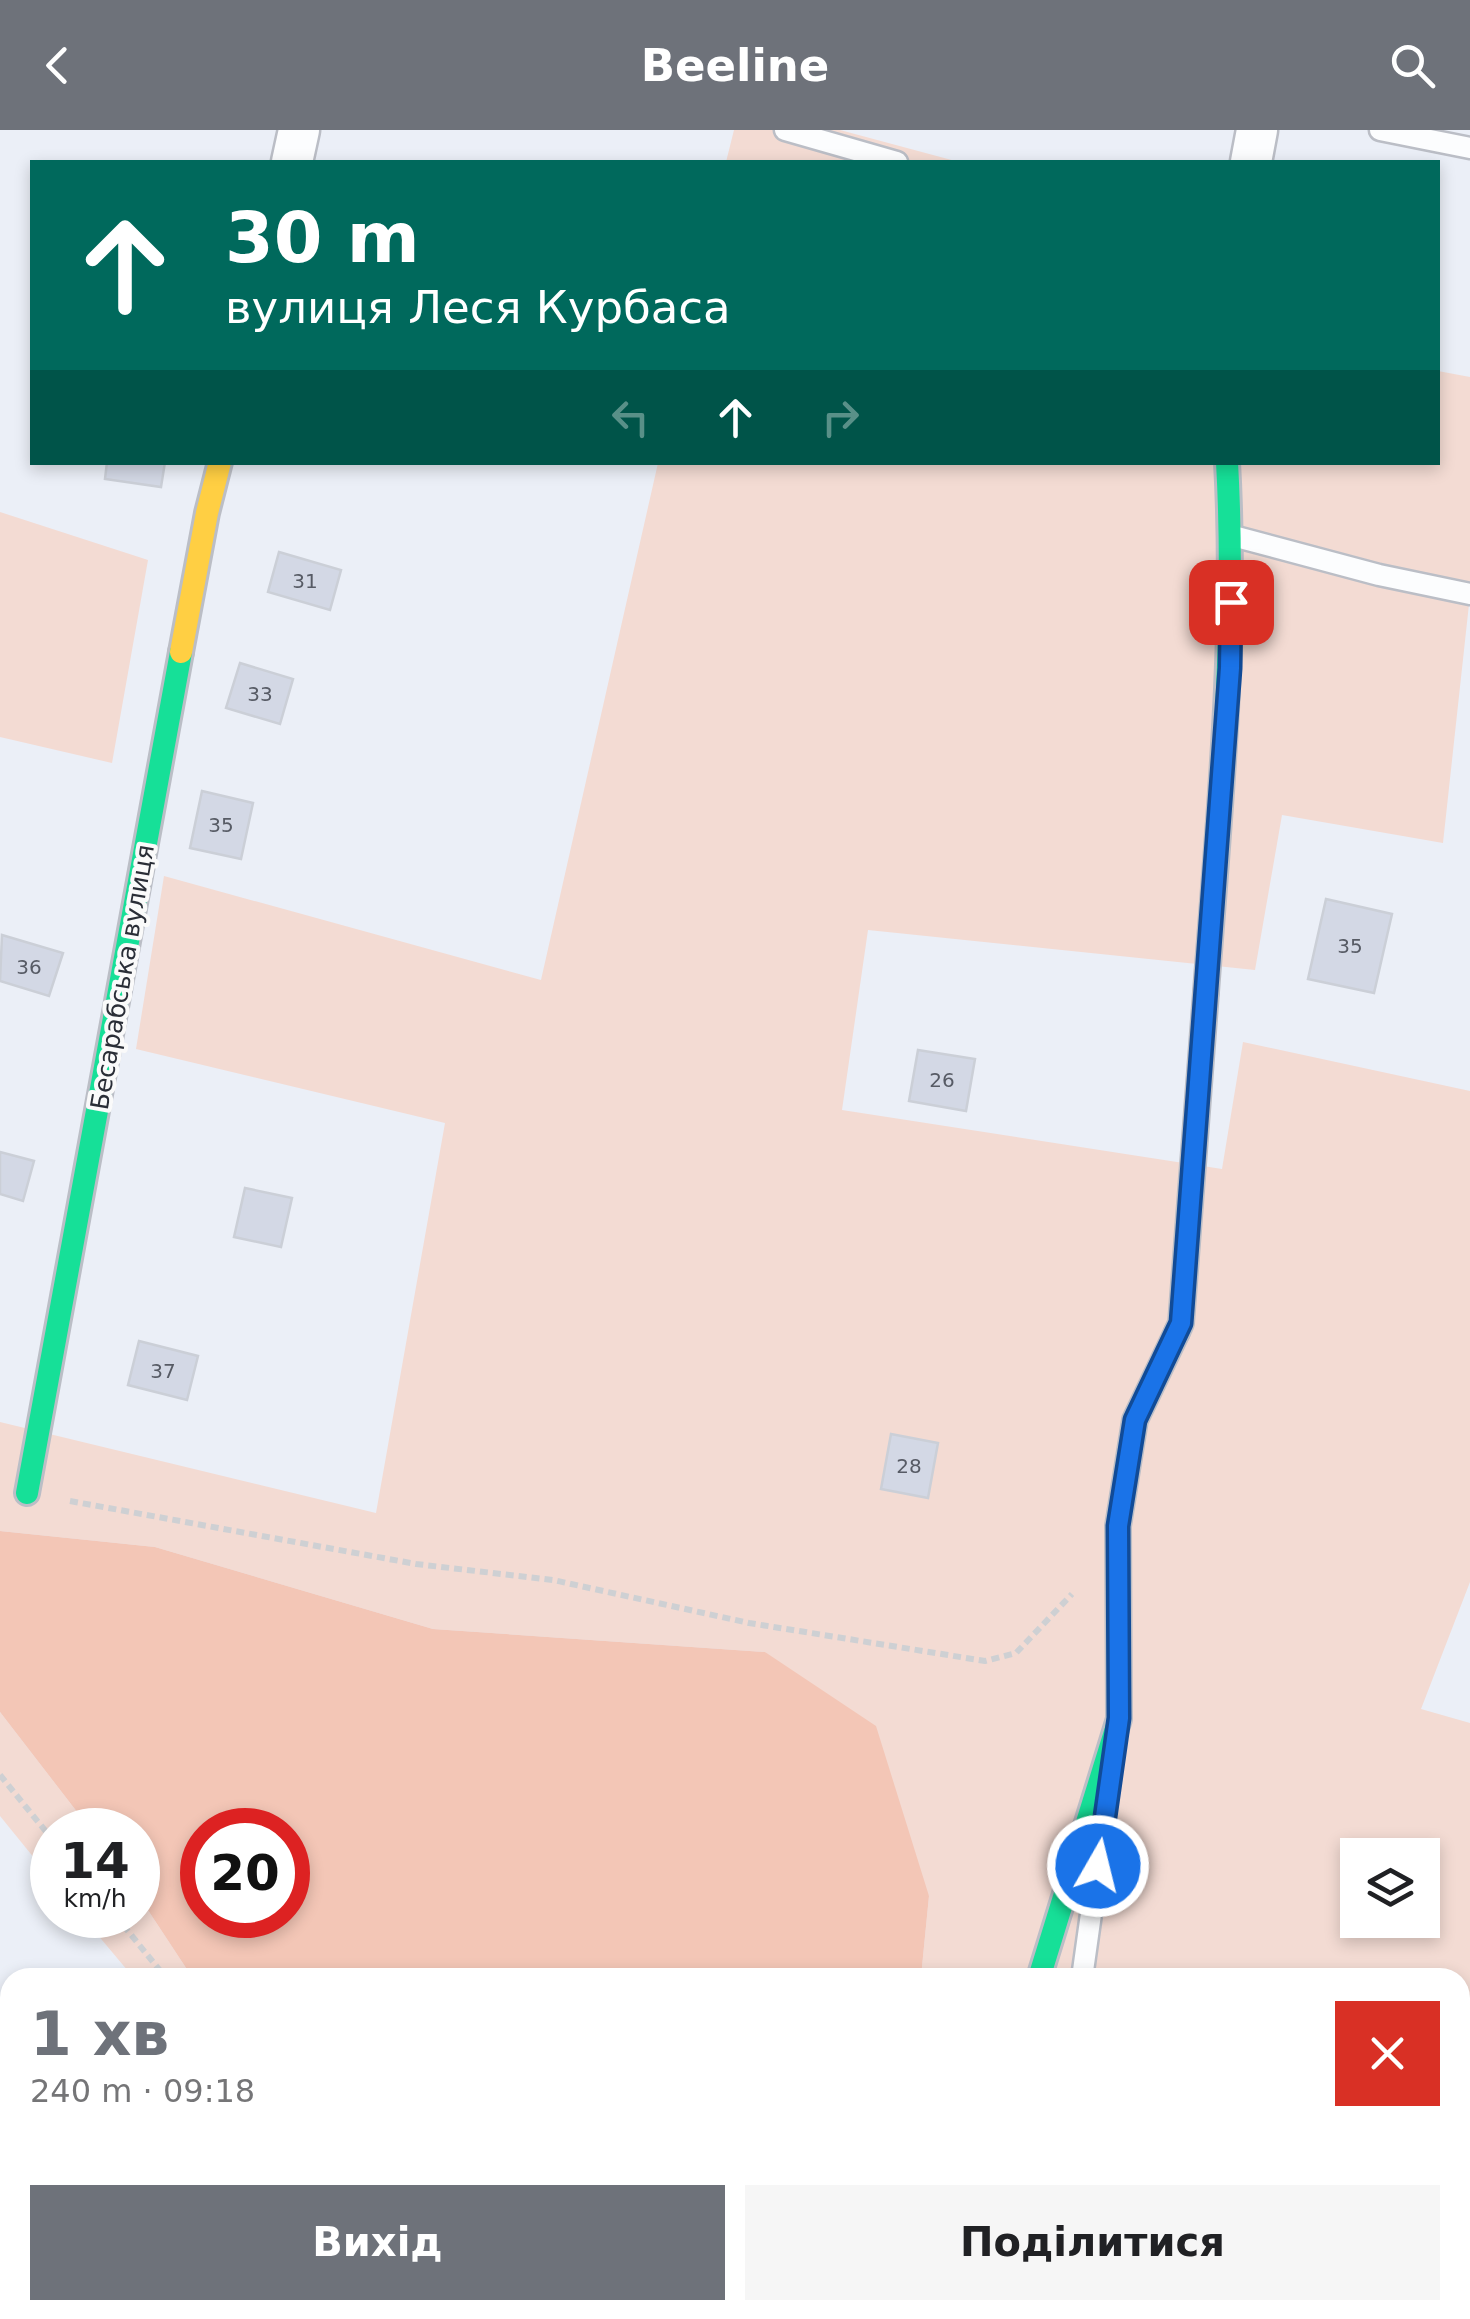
<!DOCTYPE html>
<html lang="uk">
<meta charset="utf-8">
<style>
body{margin:0;font-family:"DejaVu Sans",sans-serif;background:#f6f6f6;color:#202124;height:100vh;display:flex;flex-direction:column;font-size:38px;white-space:nowrap}
*{box-sizing:border-box;margin:0}
p{font-size:32px;color:#757577}
.icon{flex:none;width:55px;height:55px;fill:none;stroke:currentColor;stroke-width:2;stroke-linecap:round;stroke-linejoin:round}
.map{position:relative;flex:1;overflow:hidden}
.panel{position:absolute;left:0px;top:1838px;width:1470px;height:352px;display:flex;flex-direction:column;background:#fff;border-radius:30px 30px 0 0;box-shadow:0 5px 15px #0003}
.panel>*{flex:none}
.top-card{position:absolute;left:30px;top:30px;width:1410px;height:305px;border-radius:0px;box-shadow:0 5px 15px #0003;background:#00695c;color:#fff;overflow:hidden}
.controls{position:absolute;left:1340px;top:1708px;display:grid;gap:20px}
.controls a{display:grid;place-items:center;width:100px;height:100px;border-radius:0px;background:#fff;box-shadow:0 5px 15px #0003;font-size:50px}
.speed{position:absolute;left:30px;top:1678px;display:flex;gap:20px;font-size:50px;font-weight:700;text-align:center}
.speed>*{display:grid;place-content:center;width:130px;height:130px;border-radius:50%;background:#fff;box-shadow:0 5px 15px #0003;line-height:1}
.speed small{font-size:25px;font-weight:400}
.speed .limit{border:15px solid #d22;background:#fff;color:#111}
.pin{position:absolute;display:grid;place-items:center;width:85px;height:85px;color:#fff;margin:-42px;border-radius:20px;box-shadow:0 5px 15px #0006}
.me{position:absolute;width:110px;margin:-55px;rotate:8deg;stroke-linejoin:round;filter:drop-shadow(0 0 8px #0008)}
.turn{display:flex;align-items:center;gap:35px;height:210px;padding:0 30px;font-size:45px}
.turn .icon{width:130px;height:130px;stroke-width:2.5}
.turn b{display:block;font-size:70px;line-height:85px}
.lanes{display:flex;align-items:center;height:95px;padding:0 30px;background:#0003;justify-content:center;gap:50px;direction:ltr}
.lanes .off{opacity:.35}
.round{display:grid;place-items:center;flex:none;width:105px;height:105px;border-radius:0px;background:#f6f6f6}
.summary{display:flex;align-items:center;justify-content:space-between;height:170px;padding:0 30px}
h1{font-size:60px;font-weight:600;line-height:75px;color:#6e727a}
.primary-button{display:flex;gap:20px;margin-top:auto;padding:20px 30px}
.primary-button a{flex:1;height:115px;border-radius:0px;background:#6e727a;color:#fff;font-size:40px;font-weight:600;line-height:115px;text-align:center}
.primary-button a+a{background:#f6f6f6;color:#202124}
header{display:flex;justify-content:space-between;align-items:center;height:130px;padding:0 30px;background:#6e727a;color:#fff;font-size:45px;font-weight:600}
.map>svg:first-child{display:block}
.green{fill:#f3dbd3;fill-rule:evenodd}
.forest{fill:#f3c6b6;fill-rule:evenodd}
.building{fill:#d3d8e5;stroke:#cbcfd7;stroke-width:2.5}
.lines{fill:none;stroke-linecap:round;stroke-linejoin:round}
.lane-casing{stroke:#bbbec6;stroke-width:25}
.street-casing{stroke:#bbbec6;stroke-width:45}
.fast-casing{stroke:#bbbec6;stroke-width:28}
.slow-casing{stroke:#bbbec6;stroke-width:28}
.path{stroke:#ced0d3;stroke-width:6;stroke-dasharray:8 5;stroke-linecap:butt}
.lane{stroke:#fcfdfe;stroke-width:20}
.street{stroke:#fcfdfe;stroke-width:40}
.fast{stroke:#16e098;stroke-width:22}
.slow{stroke:#ffcf43;stroke-width:22}
.route-casing{stroke:#114b97;stroke-width:25}
.route{stroke:#1a73e8;stroke-width:18}
.labels{text-anchor:middle;stroke-width:8;stroke-linejoin:round;paint-order:stroke}
.number-label{font-size:20px;fill:#575b65}
.street-label{font-size:25px;fill:#2a2e37;stroke:#fafafa}
</style>
<header><svg class="icon" aria-label="back" viewBox="0 0 24 24"><path d="M15 5l-7 7 7 7"/></svg>Beeline<svg class="icon" aria-label="search" viewBox="0 0 24 24"><circle cx="10" cy="10" r="6"/><path d="M15 15l6 6"/></svg></header>
<div class="map">
<svg width="1470" height="2189" viewBox="0 0 1470 2189">
<rect width="100%" height="100%" fill="#ebeff7"/>
<path class="green" d="M734 0H840L959 32H726Z
M1438 241 1470 247V465L1443 713 1282 685 1255 840 868 800 842 980 1222 1039 1243 912 1470 961V1452L1421 1579 1470 1593V2189H1039L1041 2180H1460V1848L921 1847 929 1766 765 1522 433 1499 155 1417 0 1401V1292L376 1383 445 993 136 919 164 746 541 850 658 333 1438 332ZM1358 1725H1422V1790H1358Z
M0 382 148 430 112 633 0 607Z
M0 1582 91 1700H52V1750L0 1686Z
M138 1765 192 1847H133L81 1785H138Z
M308 2180H440L446 2189H310Z"/>
<path class="forest" d="M0 1401 155 1417 433 1499 765 1522 876 1596 929 1766 921 1847H192L138 1765V1700H91L0 1582ZM288 1700V1785H202V1700Z
M440 2180H874L872 2189H446Z"/>
<path class="building" d="M107 332H165L161 357 105 349Z
M279 422 341 440 330 480 268 462Z
M240 533 293 549 280 594 226 578Z
M202 661 253 673 241 729 190 718Z
M1326 769 1392 784 1374 863 1308 849Z
M2 805 63 823 49 866 0 851Z
M918 920 975 929 966 981 909 971Z
M0 1022 34 1031 23 1071 0 1064Z
M245 1058 292 1068 281 1117 234 1107Z
M139 1211 198 1226 187 1270 128 1255Z
M891 1304 938 1313 928 1368 881 1359Z"/>
<g class="lines">
<defs>
<path id="lane" d="M785 0 897 32
M1380 0 1470 18
M1233 406 1379 445 1470 464
M1082 1848 1098 1734
M1269 2180 1339 2189
M1010 2189 1012 2180"/>
<path id="street" d="M292 32 299 0
M1251 32 1257 0
M893 2189 898 2180"/>
<path id="fast" d="M1206 862C1219 685 1237 509 1227 332
M27 1363 181 522
M1039 1848 1119 1589 1118 1396 1135 1290 1177 1202"/>
<path id="slow" d="M181 522 207 383 220 332
M1177 1202 1181 1193 1206 862"/>
</defs>
<use href="#lane" class="lane-casing"/>
<use href="#street" class="street-casing"/>
<use href="#fast" class="fast-casing"/>
<use href="#slow" class="slow-casing"/>
<path class="path" d="M70 1371 416 1434 553 1450 749 1493 985 1531 1016 1523 1072 1464
M0 1645 52 1709
M115 1785 166 1848
M419 2180 425 2189"/>
<use href="#lane" class="lane"/>
<use href="#street" class="street"/>
<use href="#fast" class="fast"/>
<use href="#slow" class="slow"/>
</g>
<g class="lines">
<defs>
<path id="route" d="M1098 1736 1119 1588 1118 1396 1135 1290 1181 1193 1230 538 1231 472"/>
</defs>
<use href="#route" class="route-casing"/>
<use href="#route" class="route"/>
</g>
<g class="labels">
<g class="number-label">
<text x="305" y="458">31</text>
<text x="260" y="571">33</text>
<text x="221" y="702">35</text>
<text x="1350" y="823">35</text>
<text x="29" y="844">36</text>
<text x="942" y="957">26</text>
<text x="163" y="1248">37</text>
<text x="909" y="1343">28</text>
</g>
<g class="street-label">
<text transform="translate(122 847) rotate(-80)" y="9">Бесарабська вулиця</text>
</g>
</g>
</svg>
<div class="controls">
<a><svg class="icon" aria-label="layers" viewBox="0 0 24 24"><path d="M12 4l9 5-9 5-9-5zM3 14l9 5 9-5"/></svg></a>
</div>
<div class="speed"><div>14<small>km/h</small></div><div class="limit">20</div></div>
<div class="pin" style="left:1231px;top:472px;background:#d93025"><svg class="icon" aria-label="arrive" viewBox="0 0 24 24"><path d="M6 21V4h12l-3 4 3 4H6"/></svg></div>
<svg class="me" style="left:1098px;top:1736px" viewBox="-20 -20 40 40"><circle r="17" fill="#1a73e8" stroke="#fff" stroke-width="3"/><path d="M0-11L8 9 0 5-8 9z" fill="#fff"/></svg>
<div class="top-card">
<div class="turn"><svg class="icon" aria-label="ahead" viewBox="0 0 24 24"><path d="M12 20V5M6 11l6-6 6 6"/></svg><div><b>30 m</b>вулиця Леся Курбаса</div></div>
<div class="lanes"><svg class="icon off" aria-label="left" viewBox="0 0 24 24"><path d="M17 20v-9H6M10 6l-5 5 5 5"/></svg><svg class="icon" aria-label="ahead" viewBox="0 0 24 24"><path d="M12 20V5M6 11l6-6 6 6"/></svg><svg class="icon off" aria-label="right" viewBox="0 0 24 24"><path d="M7 20v-9h11M14 6l5 5-5 5"/></svg></div>
</div>
<section class="panel">
<div class="summary"><div><h1>1 хв</h1><p>240 m · 09:18</p></div><a class="round" style="background:#d93025;color:#fff"><svg class="icon" aria-label="close" viewBox="0 0 24 24"><path d="M6 6l12 12M18 6L6 18"/></svg></a></div>
<div class="primary-button"><a>Вихід</a><a>Поділитися</a></div>
</section>
</div>
